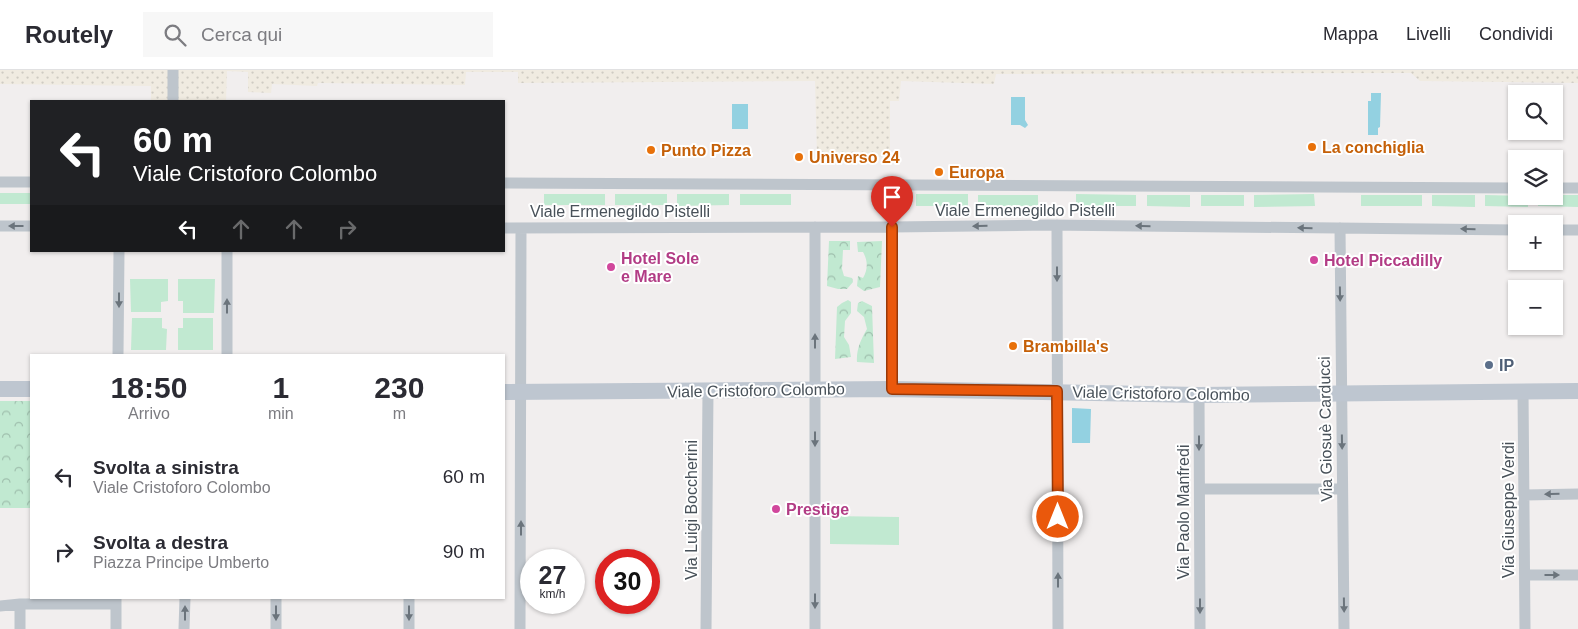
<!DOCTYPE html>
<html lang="it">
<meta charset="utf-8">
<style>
body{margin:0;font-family:Arial,sans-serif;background:#f7f7f7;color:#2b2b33;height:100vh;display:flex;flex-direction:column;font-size:19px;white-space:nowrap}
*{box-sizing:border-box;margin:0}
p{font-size:16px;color:#7c7c81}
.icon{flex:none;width:28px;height:28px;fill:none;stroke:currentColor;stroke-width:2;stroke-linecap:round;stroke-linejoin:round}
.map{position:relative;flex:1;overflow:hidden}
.side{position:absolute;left:30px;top:284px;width:475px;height:245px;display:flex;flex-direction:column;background:#fff;border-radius:0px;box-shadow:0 1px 4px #0004}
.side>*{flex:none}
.banner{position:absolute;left:30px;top:30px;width:475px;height:152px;border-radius:0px;box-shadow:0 1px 4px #0004;background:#202124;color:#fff;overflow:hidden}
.fabs{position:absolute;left:1508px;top:15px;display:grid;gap:10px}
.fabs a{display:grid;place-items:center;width:55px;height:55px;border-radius:0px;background:#fff;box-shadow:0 1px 4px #0004;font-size:25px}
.speed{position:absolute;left:520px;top:479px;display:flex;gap:10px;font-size:25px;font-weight:700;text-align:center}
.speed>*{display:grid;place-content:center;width:65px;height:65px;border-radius:50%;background:#fff;box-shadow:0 1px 4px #0004;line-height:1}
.speed small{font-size:12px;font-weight:400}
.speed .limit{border:8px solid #d22;background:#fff;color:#111}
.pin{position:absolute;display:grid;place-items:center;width:42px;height:42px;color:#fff;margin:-51px -21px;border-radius:50% 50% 50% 0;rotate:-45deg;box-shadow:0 0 5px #0007}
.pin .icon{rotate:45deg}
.me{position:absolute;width:55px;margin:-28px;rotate:0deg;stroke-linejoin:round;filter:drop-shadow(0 0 4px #0008)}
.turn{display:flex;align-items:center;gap:18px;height:105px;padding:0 20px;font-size:22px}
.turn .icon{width:65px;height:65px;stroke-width:2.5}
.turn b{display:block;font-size:35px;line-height:42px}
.lanes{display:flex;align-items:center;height:48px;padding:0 20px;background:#0003;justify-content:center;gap:25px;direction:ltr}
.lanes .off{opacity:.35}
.eta{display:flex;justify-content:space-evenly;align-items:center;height:85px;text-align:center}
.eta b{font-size:30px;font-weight:700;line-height:35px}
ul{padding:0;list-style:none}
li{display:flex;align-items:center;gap:15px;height:75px;padding:0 20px}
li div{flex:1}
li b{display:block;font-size:19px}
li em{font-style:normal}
header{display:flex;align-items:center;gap:30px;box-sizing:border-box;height:70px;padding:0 25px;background:#fff;border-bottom:1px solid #e1e1e2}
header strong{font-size:24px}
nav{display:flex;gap:28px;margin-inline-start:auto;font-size:18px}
.search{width:350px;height:45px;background:#f7f7f7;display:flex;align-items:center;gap:12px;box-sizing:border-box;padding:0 18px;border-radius:0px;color:#7c7c81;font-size:19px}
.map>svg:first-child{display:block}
.grass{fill:#c1e9d1}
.forest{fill:url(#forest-crowns)}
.sand{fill:url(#sand-dots)}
.water{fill:#93d1e1}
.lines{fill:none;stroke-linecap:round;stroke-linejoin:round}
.street{stroke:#bec5cc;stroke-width:11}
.secondary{stroke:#bec6d0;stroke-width:16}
.oneway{fill:#6b747c}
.route-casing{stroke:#983908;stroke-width:12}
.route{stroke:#ea580c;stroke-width:9}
.food-dot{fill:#e8710a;stroke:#fff;stroke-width:2}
.hotel-dot{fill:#d1479c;stroke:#fff;stroke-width:2}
.service-dot{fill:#5c6f8a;stroke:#fff;stroke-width:2}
.labels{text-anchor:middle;stroke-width:4;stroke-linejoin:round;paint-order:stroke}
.food-label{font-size:16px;font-weight:bold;fill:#c56008;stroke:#fff;text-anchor:start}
.street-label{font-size:16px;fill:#485159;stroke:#fff}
.hotel-label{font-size:16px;font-weight:bold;fill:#b23c85;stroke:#fff;text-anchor:start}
.service-label{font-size:16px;font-weight:bold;fill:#4e5e75;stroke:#fff;text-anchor:start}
</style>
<header>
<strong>Routely</strong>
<div class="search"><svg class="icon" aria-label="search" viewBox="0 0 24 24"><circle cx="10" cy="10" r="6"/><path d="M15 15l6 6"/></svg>Cerca qui</div>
<nav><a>Mappa</a><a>Livelli</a><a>Condividi</a></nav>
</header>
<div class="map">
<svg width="1578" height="559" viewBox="0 0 1578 559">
<defs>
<pattern id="forest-crowns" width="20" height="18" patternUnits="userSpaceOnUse" patternTransform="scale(1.25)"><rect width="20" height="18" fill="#c1e9d1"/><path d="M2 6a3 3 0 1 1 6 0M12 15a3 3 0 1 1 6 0" fill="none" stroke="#9fbfad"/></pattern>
<pattern id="sand-dots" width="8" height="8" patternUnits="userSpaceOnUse" patternTransform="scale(1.25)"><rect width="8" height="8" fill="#f0ebe1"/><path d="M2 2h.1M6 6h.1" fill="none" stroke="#cfcbc3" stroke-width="1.8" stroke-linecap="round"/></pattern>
</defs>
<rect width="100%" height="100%" fill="#f1eeee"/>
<path class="grass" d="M0 123H31V134H0Z
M544 124H605V135H544Z
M615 124H667V135H615Z
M677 124H729V135L677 136Z
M740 124H791V135H740Z
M916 124H968V136H916Z
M1076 124 1136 125V136H1076Z
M1314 124 1315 136 1254 137V125Z
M978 125H1038V136H978Z
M1147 125H1190V137L1147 136Z
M1201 125H1244V136H1201Z
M1361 125H1422V136H1361Z
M1432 125H1475V137L1432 136Z
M1485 125 1528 126V137L1485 136Z
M1554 125H1578V137L1538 136V126H1554Z
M130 209H168V231L161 232V242H131Z
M178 209H215L214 243H183V231H178Z
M132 248H162V258L167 259 166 280H131Z
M183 248H213V280H178V258H183Z
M830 446 899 447V475L830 474Z"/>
<path class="forest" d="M829 171H850V180H843L842 199 844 206 852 208 853 212 847 219H838L827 216Z
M882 171 880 217 864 221 857 216 858 206 863 208C868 199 868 191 863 182H858L857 172Z
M848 230 851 232V243L845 251 844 267 849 275 851 287 835 289 837 237 842 233Z
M862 231 872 236 874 293 857 292C856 280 861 269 867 259L864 247 857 241 858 233Z
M0 331H31V438H0Z"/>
<path class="sand" d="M0 0H1578V13L1420 11 1411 3 996 4 994 14 901 11 899 31H890V87H817L815 11 518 13V2H466L465 15 318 13 317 16 272 14 271 23 248 22V2L227 1 226 31H151V16L0 14Z"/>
<path class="water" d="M1371 23H1381L1380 57 1378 58V65H1368V31H1371Z
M1011 27H1025V50L1028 55 1025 58 1020 55H1011Z
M732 34H748V59H732Z
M1072 338 1091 339 1090 373H1072Z"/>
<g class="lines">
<path class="street" d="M173 31V0
M0 112H31
M504 113 1516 118
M1554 118H1578
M1057 155 1058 559
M0 156H31
M504 158 892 157 1048 155 1516 160
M1340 158 1344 559
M1554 160H1578
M118 285 119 181
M227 285V181
M892 319V157
M1523 321 1525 559
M1199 325 1200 559
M1200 419H1342
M1525 425 1578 424
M1525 505H1578
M0 536 20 534H116
M20 559V534
M116 559V528
M184 559 185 528
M276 559V528
M409 559V528
M520 559 521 158
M706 559 708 321
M815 559V157"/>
<path class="secondary" d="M0 319H31
M504 322 892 319 1199 325 1578 321"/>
</g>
<defs><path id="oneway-solid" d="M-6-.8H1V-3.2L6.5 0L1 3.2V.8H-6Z" transform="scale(1.25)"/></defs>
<g class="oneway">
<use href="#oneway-solid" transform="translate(16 156) rotate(-180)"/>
<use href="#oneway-solid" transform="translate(980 156) rotate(179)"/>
<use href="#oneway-solid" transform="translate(1143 156) rotate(-179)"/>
<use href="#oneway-solid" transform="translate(1305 158) rotate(-179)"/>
<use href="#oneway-solid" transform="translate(1468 159) rotate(-179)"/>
<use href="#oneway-solid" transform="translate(1057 204) rotate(90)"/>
<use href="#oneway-solid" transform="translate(1340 224) rotate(89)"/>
<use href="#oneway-solid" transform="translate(119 230) rotate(90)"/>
<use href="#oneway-solid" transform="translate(227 236) rotate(-90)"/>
<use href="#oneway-solid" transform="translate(815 271) rotate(-90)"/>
<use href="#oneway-solid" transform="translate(815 369) rotate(90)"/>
<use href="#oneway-solid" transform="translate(1342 372) rotate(89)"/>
<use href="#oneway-solid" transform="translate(1199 373) rotate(90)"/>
<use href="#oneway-solid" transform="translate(1552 424) rotate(179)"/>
<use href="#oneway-solid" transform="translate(521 458) rotate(-90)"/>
<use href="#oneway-solid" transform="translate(1552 505)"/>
<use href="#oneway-solid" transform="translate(1058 510) rotate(-90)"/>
<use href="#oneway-solid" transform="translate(815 531) rotate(90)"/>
<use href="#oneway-solid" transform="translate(1344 535) rotate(89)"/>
<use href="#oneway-solid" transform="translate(1200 536) rotate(90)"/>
<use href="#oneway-solid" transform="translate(185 543) rotate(-90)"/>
<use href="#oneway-solid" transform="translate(276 543) rotate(90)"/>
<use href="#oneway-solid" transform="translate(409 543) rotate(90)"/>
</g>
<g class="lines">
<defs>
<path id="route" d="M892 157V319L1057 321 1058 447"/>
</defs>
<use href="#route" class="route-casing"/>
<use href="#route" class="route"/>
</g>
<g class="food-dot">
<circle cx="1312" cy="77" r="5"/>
<circle cx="651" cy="80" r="5"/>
<circle cx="799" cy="87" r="5"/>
<circle cx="939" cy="102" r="5"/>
<circle cx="1013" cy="276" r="5"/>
</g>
<g class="hotel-dot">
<circle cx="1314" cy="190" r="5"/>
<circle cx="611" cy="197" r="5"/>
<circle cx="776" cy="439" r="5"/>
</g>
<circle class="service-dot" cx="1489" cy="295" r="5"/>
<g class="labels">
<g class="food-label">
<text x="1322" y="83">La conchiglia</text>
<text x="661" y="86">Punto Pizza</text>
<text x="809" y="93">Universo 24</text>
<text x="949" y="108">Europa</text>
<text x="1023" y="282">Brambilla's</text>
</g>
<g class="street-label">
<text x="1025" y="146">Viale Ermenegildo Pistelli</text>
<text x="620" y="147">Viale Ermenegildo Pistelli</text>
<text transform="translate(756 320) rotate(-1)" y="6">Viale Cristoforo Colombo</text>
<text transform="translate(1161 323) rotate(1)" y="6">Viale Cristoforo Colombo</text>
<text transform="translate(1325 359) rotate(-91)" y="6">Via Giosuè Carducci</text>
<text transform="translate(691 440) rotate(-90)" y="6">Via Luigi Boccherini</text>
<text transform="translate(1508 440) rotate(-90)" y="6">Via Giuseppe Verdi</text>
<text transform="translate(1183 442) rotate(-90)" y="6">Via Paolo Manfredi</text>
</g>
<g class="hotel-label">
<text x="621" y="194">Hotel Sole<tspan x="621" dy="18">e Mare</tspan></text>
<text x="1324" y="196">Hotel Piccadilly</text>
<text x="786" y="445">Prestige</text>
</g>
<g class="service-label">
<text x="1499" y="301">IP</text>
</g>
</g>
</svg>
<div class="fabs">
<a><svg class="icon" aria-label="search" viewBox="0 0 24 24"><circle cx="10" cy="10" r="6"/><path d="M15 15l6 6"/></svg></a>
<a><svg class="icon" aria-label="layers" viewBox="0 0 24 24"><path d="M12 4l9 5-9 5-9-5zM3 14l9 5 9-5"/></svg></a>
<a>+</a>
<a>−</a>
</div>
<div class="speed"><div>27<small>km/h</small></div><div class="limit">30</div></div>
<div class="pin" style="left:892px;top:157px;background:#d93025"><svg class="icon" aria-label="arrive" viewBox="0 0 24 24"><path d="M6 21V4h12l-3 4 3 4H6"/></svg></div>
<svg class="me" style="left:1058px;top:447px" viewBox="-20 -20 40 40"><circle r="17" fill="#ea580c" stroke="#fff" stroke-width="3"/><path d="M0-11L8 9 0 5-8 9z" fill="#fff"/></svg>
<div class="banner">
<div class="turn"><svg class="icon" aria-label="left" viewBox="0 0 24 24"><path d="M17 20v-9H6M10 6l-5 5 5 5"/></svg><div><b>60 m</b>Viale Cristoforo Colombo</div></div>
<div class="lanes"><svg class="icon" aria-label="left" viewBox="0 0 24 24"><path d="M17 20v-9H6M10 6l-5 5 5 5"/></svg><svg class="icon off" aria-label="ahead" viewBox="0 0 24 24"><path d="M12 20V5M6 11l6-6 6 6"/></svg><svg class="icon off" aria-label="ahead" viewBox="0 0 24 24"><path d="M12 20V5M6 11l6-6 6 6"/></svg><svg class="icon off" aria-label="right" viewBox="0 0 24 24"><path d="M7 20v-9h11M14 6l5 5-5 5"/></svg></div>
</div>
<section class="side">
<div class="eta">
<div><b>18:50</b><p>Arrivo</p></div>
<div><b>1</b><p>min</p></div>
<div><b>230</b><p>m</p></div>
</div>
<ul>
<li><svg class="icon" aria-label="left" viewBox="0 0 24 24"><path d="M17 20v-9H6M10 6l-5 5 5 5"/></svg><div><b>Svolta a sinistra</b><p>Viale Cristoforo Colombo</p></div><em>60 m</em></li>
<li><svg class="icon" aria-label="right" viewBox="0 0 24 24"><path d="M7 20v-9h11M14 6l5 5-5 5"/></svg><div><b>Svolta a destra</b><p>Piazza Principe Umberto</p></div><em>90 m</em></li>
</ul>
</section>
</div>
